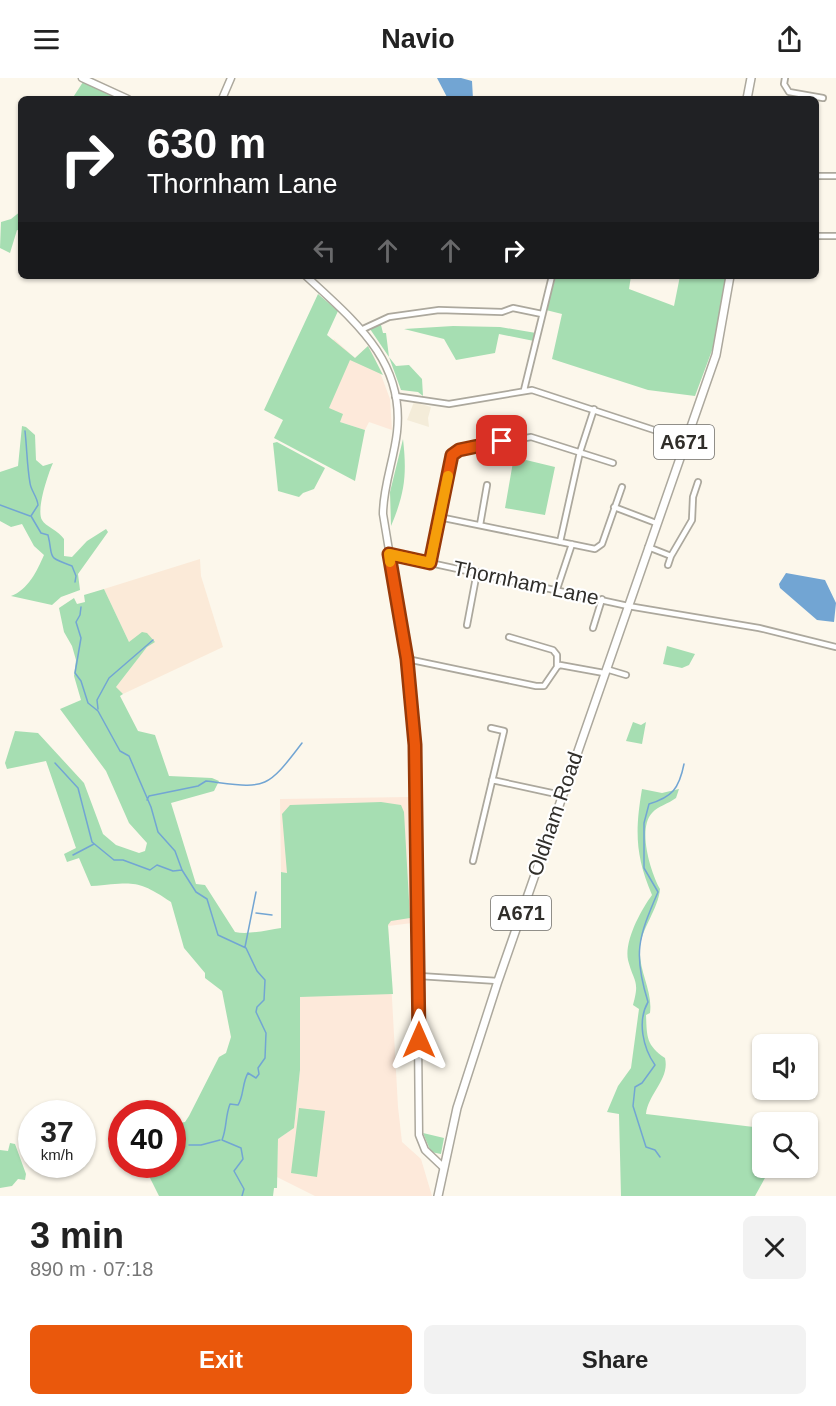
<!DOCTYPE html>
<meta charset="utf-8">
<style>
body{margin:0;font-family:Arial,sans-serif;background:#f2f2f2;color:#222;height:100vh;display:flex;flex-direction:column;font-size:22px;white-space:nowrap}
*{box-sizing:border-box;margin:0}
p{font-size:20px;color:#767676}
.icon{flex:none;width:33px;height:33px;fill:none;stroke:currentColor;stroke-width:2;stroke-linecap:round;stroke-linejoin:round}
.map{position:relative;height:1118px;overflow:hidden}
.sheet{display:flex;flex-direction:column;background:#fff;flex:1}
.sheet>*{flex:none}
.guide{position:absolute;left:18px;top:18px;width:801px;height:183px;border-radius:9px;box-shadow:0 2px 4px #0004;background:#202124;color:#fff;overflow:hidden}
.controls{position:absolute;left:752px;top:956px;display:grid;gap:12px}
.controls a{display:grid;place-items:center;width:66px;height:66px;border-radius:9px;background:#fff;box-shadow:0 2px 4px #0004;font-size:30px}
.speed{position:absolute;left:18px;top:1022px;display:flex;gap:12px;font-size:30px;font-weight:700;text-align:center}
.speed>*{display:grid;place-content:center;width:78px;height:78px;border-radius:50%;background:#fff;box-shadow:0 2px 4px #0004;line-height:1}
.speed small{font-size:15px;font-weight:400}
.speed .limit{border:9px solid #d22;background:#fff;color:#111}
.pin{position:absolute;display:grid;place-items:center;width:51px;height:51px;color:#fff;margin:-26px;border-radius:12px;box-shadow:0 3px 9px #0006}
.me{position:absolute;width:66px;margin:-33px;rotate:0deg;stroke-linejoin:round;filter:drop-shadow(0 0 4px #0008)}
.turn{display:flex;align-items:center;gap:21px;height:126px;padding:0 30px;font-size:27px}
.turn .icon{width:78px;height:78px;stroke-width:2.5}
.turn b{display:block;font-size:42px;line-height:51px}
.lanes{display:flex;align-items:center;height:57px;padding:0 30px;background:#0003;justify-content:center;gap:30px;direction:ltr}
.lanes .off{opacity:.35}
.round{display:grid;place-items:center;flex:none;width:63px;height:63px;border-radius:9px;background:#f2f2f2}
.head{display:flex;align-items:center;justify-content:space-between;height:102px;padding:0 30px}
h1{font-size:36px;font-weight:700;line-height:45px}
.action{display:flex;gap:12px;margin-top:auto;padding:12px 30px}
.action a{flex:1;height:69px;border-radius:9px;background:#ea580c;color:#fff;font-size:24px;font-weight:700;line-height:69px;text-align:center}
.action a+a{background:#f2f2f2;color:#222}
header{display:flex;justify-content:space-between;align-items:center;height:78px;padding:0 30px;background:#fff;font-size:27px;font-weight:700}
.map>svg:first-child{display:block}
.built{fill:#f4ecd9}
.industrial{fill:#fbead8}
.education{fill:#fde9da}
.green{fill:#a6deb2}
.water{fill:#72a5d3}
.lines{fill:none;stroke-linecap:round;stroke-linejoin:round}
.stream{stroke:#72a5d3;stroke-width:1.5}
.street-casing{stroke:#aca89d;stroke-width:8}
.secondary-casing{stroke:#aca89d;stroke-width:9}
.primary-casing{stroke:#aca89d;stroke-width:10}
.street{stroke:#fff;stroke-width:4.5}
.secondary{stroke:#fff;stroke-width:6}
.primary{stroke:#fff;stroke-width:7}
.route-casing{stroke:#983908;stroke-width:15}
.route{stroke:#ea580c;stroke-width:10}
.slow{stroke:#f59e0b;stroke-width:10}
.labels{text-anchor:middle;stroke-width:4.5;stroke-linejoin:round;paint-order:stroke}
.shield{fill:#fff;stroke:#6e6d6a;stroke-width:1.5}
.shield-label{font-size:20px;font-weight:bold;fill:#302e2a}
.street-label{font-size:21px;fill:#302e2a;stroke:#fff}
</style>
<header><svg class="icon" aria-label="menu" viewBox="0 0 24 24"><path d="M4 6h16M4 12h16M4 18h16"/></svg>Navio<svg class="icon" aria-label="share" viewBox="0 0 24 24"><path d="M12 15V3M7 8l5-5 5 5M5 13v7h14v-7"/></svg></header>
<div class="map">
<svg width="836" height="1118" viewBox="0 0 836 1118">
<rect width="100%" height="100%" fill="#fcf7eb"/>
<path class="built" d="M414 324 431 329 428 340 429 349 407 342Z"/>
<path class="industrial" d="M200 481 201 498 223 569 123 616 118 614 116 609 147 569 129 564 104 511Z"/>
<path class="education" d="M334 261 355 280 368 268 374 278 390 321 392 352 369 344 365 352 340 344 274 360Z
M409 719 412 845 388 848 398 1029 402 1064 421 1081 432 1118H315L277 1099 278 1061 294 1050 300 992V919L287 795 281 794 280 721Z"/>
<path class="green" d="M83 4 118 21H72Z
M21 133V153L17 152 10 175 0 170 1 144 11 141Z
M556 198H631L629 211 674 228 680 198H726L714 267 695 318 648 312 552 281 562 236 546 232Z
M318 216 338 233 327 257 355 280 368 268 383 297 350 282 329 330 343 336 340 344 365 352 355 403 274 360 283 342 264 332Z
M380 243 383 255H386L389 279 396 288 409 287 422 301 423 318 418 314 401 312 389 279 370 251Z
M453 248 500 249 536 255 534 263 499 256 495 275 456 282 444 261 404 251Z
M22 348 26 349 35 357 36 382 43 388 53 385C48 396 36 432 42 442 45 448 59 453 64 461V478L72 479 87 463 106 451 108 454 78 496 80 512 61 519 52 527 11 518C28 512 37 493 44 477L34 468 22 446 11 449 0 443V394L18 388Z
M403 361C407 396 405 415 391 448L390 414Z
M277 364 325 390 314 411 303 415 299 419 278 413 273 365Z
M526 382 555 389 545 437 505 430 513 384Z
M104 511 129 564 142 554 147 555 155 564 147 569 116 609 123 616 120 618 138 653 155 657 169 698 212 700 219 703 214 713 171 725 196 806 205 807 235 854C248 857 267 852 281 850V794L287 795 282 736 290 727 381 724 401 727 404 734 410 840 391 843 388 847 393 916 300 919V992L294 1050 278 1061 277 1110H274L273 1118H159L143 1086H172L173 1046 185 1044 189 1038 219 979 226 975 231 959 222 913 205 900V895L184 870 171 824C136 800 132 805 91 808L79 780 67 784 64 776 76 770 46 683 7 691 5 685 15 653 38 655 84 705 103 756 116 767 139 775 145 773 147 765 129 745 106 693 60 631 81 622 74 598 76 582 72 568 64 554 59 530 74 520 77 526 85 524 84 517Z
M667 568 695 576 689 587 682 590 663 586Z
M633 644 641 647 646 644 642 666 626 663Z
M642 711 662 715 679 711 676 720C668 726 658 728 652 735 637 751 651 795 660 811 658 832 642 849 640 869 638 893 653 912 650 935L646 937C647 959 646 967 665 980 670 1001 648 1016 646 1036L762 1050V1089H771L755 1118H621L619 1036 607 1034 618 1008 631 990 639 931 633 927C640 902 634 905 628 882 624 863 641 832 652 817 635 777 635 753 642 711Z
M299 1030 325 1033 317 1099 291 1095Z
M423 1055 444 1060 441 1076 431 1074Z
M10 1065 15 1066 26 1096 25 1102 18 1101 12 1108 0 1110V1072L8 1073Z"/>
<path class="water" d="M437 0H461L472 3 473 21H448Z
M786 495 825 502 836 525 834 544 817 542 780 510 779 506Z"/>
<g class="lines">
<path class="stream" d="M25 353C27 371 27 388 30 405 31 413 37 418 38 427L31 438 41 455 48 457C54 481 45 478 72 488L76 498 75 504
M0 427 30 438
M81 529 80 537 76 544 81 560 75 595 81 603 88 625 98 633 120 673 129 678 151 729 158 754 175 773 182 792 196 814 207 821 218 857 246 870 257 893 265 902 264 922 257 929 256 934 266 955 265 980 258 990 259 996 256 1000 248 995C242 1005 244 1018 238 1027L230 1026C225 1039 227 1050 222 1062L241 1070 243 1081 234 1093 244 1111 242 1118
M98 631 97 622 109 600 153 562
M55 685 78 710 92 764 114 782H123L150 792 157 787 173 793 182 792
M147 722 149 718 198 708 206 703C265 710 265 714 302 665
M73 777 94 766
M256 835 272 837
M245 869 256 814
M189 1067H201L220 1062
M660 1079 655 1072 646 1069 633 1028 635 1009 642 1005 655 987C643 970 637 943 648 924 633 876 638 860 658 814L644 790V745L649 726C672 719 679 711 684 686"/>
<defs>
<path id="street" d="M785 0 784 6 789 14 823 20
M816 98H836
M816 158H836
M363 251 389 239 439 232 502 234 513 230 542 236
M524 312 552 198
M395 318 449 326 532 312 706 369
M614 429 656 445
M439 439 595 471 602 466 622 409
M480 447 487 407
M560 464 580 374 594 331
M648 469 671 478 692 442 693 419 698 404
M389 476 628 528 759 550 836 569
M430 485 454 373 531 359 613 385
M668 487 671 478
M557 511 572 466
M467 547 477 494
M593 550 602 521
M509 559 553 572 557 577V589L560 587 604 595
M407 581 536 608H544L557 589
M606 591 626 597
M492 702 561 717
M473 783 504 653 491 650
M419 898 498 903"/>
<path id="secondary" d="M82 0 128 21
M222 21 231 0
M306 198C353 242 405 282 397 354 394 382 383 408 383 436L407 581 415 667 419 1057 425 1072 444 1090"/>
<path id="primary" d="M747 21 751 0
M438 1118 457 1030 498 903 716 277 730 198"/>
</defs>
<use href="#street" class="street-casing"/>
<use href="#secondary" class="secondary-casing"/>
<use href="#primary" class="primary-casing"/>
<use href="#street" class="street"/>
<use href="#secondary" class="secondary"/>
<use href="#primary" class="primary"/>
</g>
<g class="lines">
<defs>
<path id="route" d="M419 962 415 667 407 581 389 476 430 485 452 377 459 372 502 363"/>
</defs>
<use href="#route" class="route-casing"/>
<use href="#route" class="route"/>
<path class="slow" d="M390 484 389 476 430 485 448 398"/>
</g>
<g class="labels">
<g class="shield">
<rect x="654" y="347" width="60" height="34" rx="4.5"/>
<rect x="491" y="818" width="60" height="34" rx="4.5"/>
</g>
<g class="shield-label">
<text x="684" y="371">A671</text>
<text x="521" y="842">A671</text>
</g>
<g class="street-label">
<text transform="translate(526 505) rotate(12)" y="7">Thornham Lane</text>
<text transform="translate(555 736) rotate(-71)" y="7">Oldham Road</text>
</g>
</g>
</svg>
<div class="controls">
<a><svg class="icon" aria-label="sound" viewBox="0 0 24 24"><path d="M4 9h4l5-4v14l-5-4H4zM17 9q2 3 0 6"/></svg></a>
<a><svg class="icon" aria-label="search" viewBox="0 0 24 24"><circle cx="10" cy="10" r="6"/><path d="M15 15l6 6"/></svg></a>
</div>
<div class="speed"><div>37<small>km/h</small></div><div class="limit">40</div></div>
<div class="pin" style="left:502px;top:363px;background:#d93025"><svg class="icon" aria-label="arrive" viewBox="0 0 24 24"><path d="M6 21V4h12l-3 4 3 4H6"/></svg></div>
<svg class="me" style="left:419px;top:962px" viewBox="-20 -20 40 40"><path d="M0-17L14 15 0 8-14 15z" fill="#ea580c" stroke="#fff" stroke-width="4"/></svg>
<div class="guide">
<div class="turn"><svg class="icon" aria-label="right" viewBox="0 0 24 24"><path d="M7 20v-9h11M14 6l5 5-5 5"/></svg><div><b>630 m</b>Thornham Lane</div></div>
<div class="lanes"><svg class="icon off" aria-label="left" viewBox="0 0 24 24"><path d="M17 20v-9H6M10 6l-5 5 5 5"/></svg><svg class="icon off" aria-label="ahead" viewBox="0 0 24 24"><path d="M12 20V5M6 11l6-6 6 6"/></svg><svg class="icon off" aria-label="ahead" viewBox="0 0 24 24"><path d="M12 20V5M6 11l6-6 6 6"/></svg><svg class="icon" aria-label="right" viewBox="0 0 24 24"><path d="M7 20v-9h11M14 6l5 5-5 5"/></svg></div>
</div>
</div>
<section class="sheet">
<div class="head"><div><h1>3 min</h1><p>890 m · 07:18</p></div><a class="round"><svg class="icon" aria-label="close" viewBox="0 0 24 24"><path d="M6 6l12 12M18 6L6 18"/></svg></a></div>
<div class="action"><a>Exit</a><a>Share</a></div>
</section>
